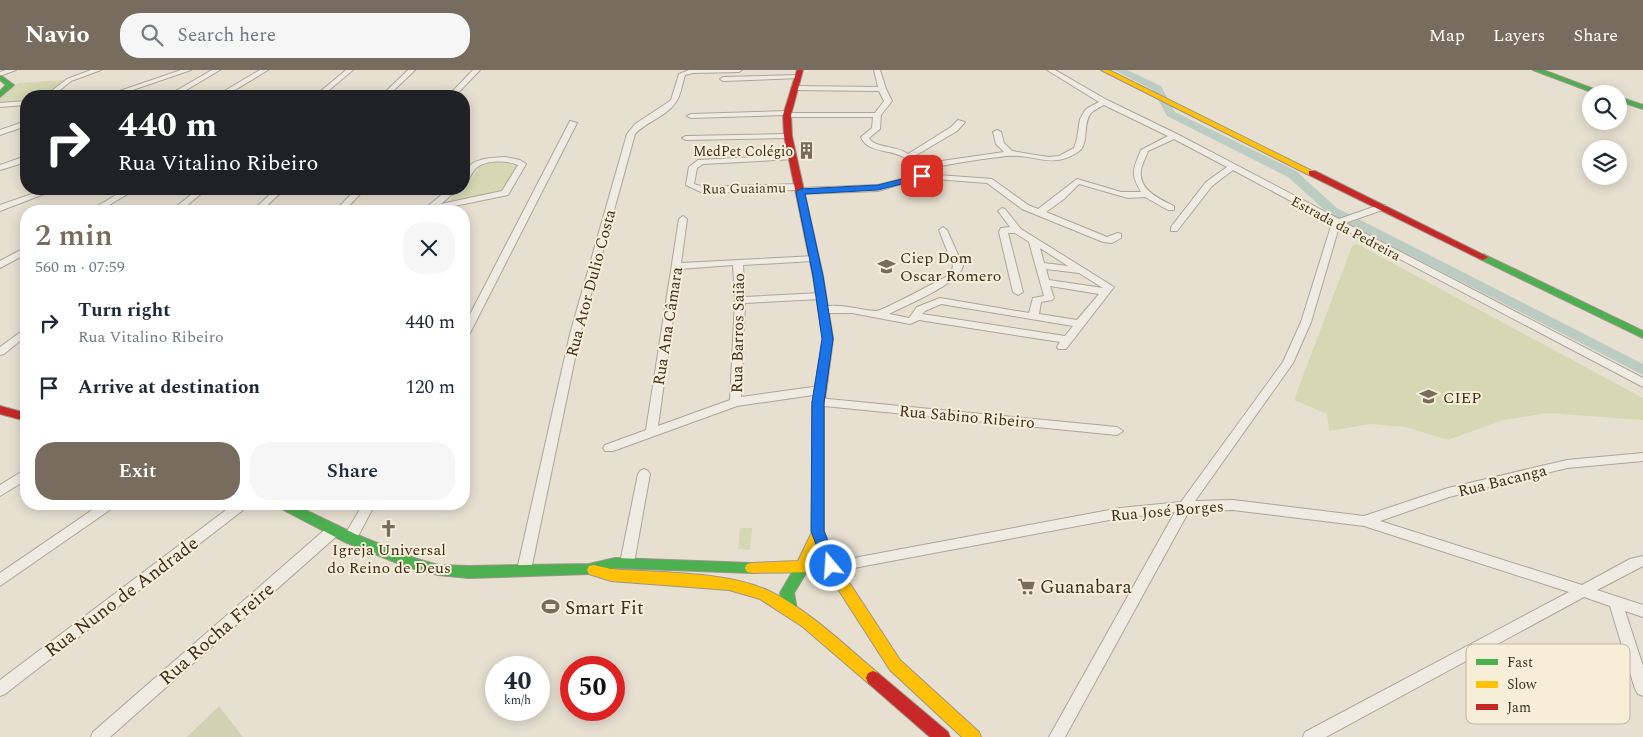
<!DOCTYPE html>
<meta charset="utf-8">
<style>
body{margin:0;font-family:Spectral,serif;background:#f6f6f7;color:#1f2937;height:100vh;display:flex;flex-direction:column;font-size:19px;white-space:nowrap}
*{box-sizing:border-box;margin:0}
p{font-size:16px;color:#747a83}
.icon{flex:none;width:28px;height:28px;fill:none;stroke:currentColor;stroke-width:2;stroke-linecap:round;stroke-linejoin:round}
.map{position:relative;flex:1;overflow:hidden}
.side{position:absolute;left:20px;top:135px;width:450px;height:305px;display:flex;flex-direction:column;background:#fff;border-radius:20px;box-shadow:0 2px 12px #0003}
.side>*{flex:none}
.hud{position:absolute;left:20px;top:20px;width:450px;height:105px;border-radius:20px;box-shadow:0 2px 12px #0003;background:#202124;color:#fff;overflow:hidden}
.tools{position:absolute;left:1582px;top:15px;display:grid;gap:10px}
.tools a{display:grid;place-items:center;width:45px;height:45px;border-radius:50%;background:#fff;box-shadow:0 2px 12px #0003;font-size:25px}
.speed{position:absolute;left:485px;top:586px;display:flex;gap:10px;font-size:25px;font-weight:700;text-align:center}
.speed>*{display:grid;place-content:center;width:65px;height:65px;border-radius:50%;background:#fff;box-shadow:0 2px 12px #0003;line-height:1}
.speed small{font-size:12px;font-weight:400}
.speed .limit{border:8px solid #d22;background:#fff;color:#111}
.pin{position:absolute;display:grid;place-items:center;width:42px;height:42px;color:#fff;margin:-21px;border-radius:10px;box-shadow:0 2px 8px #0006}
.me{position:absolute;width:55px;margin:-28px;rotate:342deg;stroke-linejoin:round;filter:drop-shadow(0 0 4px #0008)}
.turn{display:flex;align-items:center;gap:18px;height:105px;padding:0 15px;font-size:22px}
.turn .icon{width:65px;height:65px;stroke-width:2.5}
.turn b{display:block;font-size:35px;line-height:42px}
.round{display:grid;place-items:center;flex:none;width:52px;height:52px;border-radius:20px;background:#f6f6f7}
.summary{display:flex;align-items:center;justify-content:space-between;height:85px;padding:0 15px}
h1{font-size:30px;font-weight:600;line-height:38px;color:#786c5e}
.action{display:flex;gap:10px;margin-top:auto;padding:10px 15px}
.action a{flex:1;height:58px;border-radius:20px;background:#786c5e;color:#fff;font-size:20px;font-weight:600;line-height:58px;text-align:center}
.action a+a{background:#f6f6f7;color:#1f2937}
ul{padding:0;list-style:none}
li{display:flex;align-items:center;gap:15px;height:65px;padding:0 15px}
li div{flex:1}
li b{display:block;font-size:19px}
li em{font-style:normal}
header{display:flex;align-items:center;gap:30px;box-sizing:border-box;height:70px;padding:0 25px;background:#786c5e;color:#fff}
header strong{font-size:24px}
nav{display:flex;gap:28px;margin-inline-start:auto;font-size:18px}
.search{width:350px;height:45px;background:#f6f6f7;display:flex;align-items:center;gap:12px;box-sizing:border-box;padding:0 18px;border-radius:20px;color:#747a83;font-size:19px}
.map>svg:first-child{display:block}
.green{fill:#d6d7b3}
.cemetery{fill:#d1d1b3}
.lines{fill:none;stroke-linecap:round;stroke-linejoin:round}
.river{fill:#bcccc2;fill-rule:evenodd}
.street-casing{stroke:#ada599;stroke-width:2}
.fast-casing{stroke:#9c958a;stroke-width:2}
.slow-casing{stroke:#9c958a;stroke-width:2}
.jam-casing{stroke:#9c958a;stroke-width:2}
.street{fill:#efebe3;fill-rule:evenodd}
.fast{fill:#4caf50;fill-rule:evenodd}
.slow{fill:#ffc107;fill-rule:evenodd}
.jam{fill:#c62828;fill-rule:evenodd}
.route{fill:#1a73e8;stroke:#114b97}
.labels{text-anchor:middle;stroke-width:4;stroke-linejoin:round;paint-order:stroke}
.far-poi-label{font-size:14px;fill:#3d2e20;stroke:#f7eed8;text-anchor:end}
.far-street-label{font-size:14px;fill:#3d2e20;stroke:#f7eed8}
.poi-label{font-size:16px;fill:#3d2e20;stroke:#f7eed8;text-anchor:start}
.street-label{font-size:16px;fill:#3d2e20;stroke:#f7eed8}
.near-poi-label{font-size:19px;fill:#3d2e20;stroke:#f7eed8;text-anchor:start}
.near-street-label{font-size:19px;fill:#3d2e20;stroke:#f7eed8}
.key{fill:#f7eed8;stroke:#bfb4a1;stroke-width:1}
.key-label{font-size:14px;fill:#3d2e20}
</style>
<header>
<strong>Navio</strong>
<div class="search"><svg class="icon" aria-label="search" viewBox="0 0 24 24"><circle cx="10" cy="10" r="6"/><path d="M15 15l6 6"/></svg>Search here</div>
<nav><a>Map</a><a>Layers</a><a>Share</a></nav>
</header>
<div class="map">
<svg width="1643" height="667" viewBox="0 0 1643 667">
<rect width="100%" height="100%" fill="#e7e0d1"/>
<path class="green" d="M65 10 47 26H26V32L0 34V29L18 13Z
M488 92 519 93 506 120 458 133 451 131 452 127 466 117 481 95Z
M1357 174 1643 328V350L1548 343 1503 350 1448 370 1406 357 1370 354 1329 361 1327 344 1294 330 1352 176Z
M740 458H752L750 480 738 479Z"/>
<path class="cemetery" d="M219 636 243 667H187Z"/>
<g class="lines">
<path class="river" d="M1114 0H1127L1161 16 1175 42 1296 101 1337 138 1643 294V305L1329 144 1288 107 1167 46 1153 20Z"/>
<defs>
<path id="street" d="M6 0H16L0 6V2Z
M91 0H101L71 11 53 26H45L67 9Z
M181 0H191L115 26H105Z
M212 0H220L176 26H167Z
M260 0H268L225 26H216Z
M346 0H353L322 26H315Z
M408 0H415L388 26H381Z
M473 0H480L455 26H448Z
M689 0H742L739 2 693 3 685 5C682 14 681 25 676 32 667 46 646 52 635 64L580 264 531 500 529 504 524 505 519 504 517 500 570 264 627 64 635 54 667 33 671 30 679 4Z
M874 0H880L886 19 892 31 881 45 880 59 869 68C876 79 896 75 908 84L951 57 958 50 965 52 957 61 913 87 921 94 1004 82 996 74 993 62 997 60 1001 62 1004 73 1012 81 1048 87 1059 86 1074 78 1077 69 1080 49 1086 39 1099 32 1047 0H1055L1107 30 1177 64 1339 149 1379 135H1385V139L1345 153 1643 308V317L1339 157 1311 252 1293 293 1195 431 1233 430 1364 446 1448 418 1567 390 1643 383V391L1567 398 1449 427 1380 451 1582 515 1630 489 1643 486V496L1597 520 1643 535V547L1625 541 1643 596V626L1638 624 1635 619 1610 536 1584 527 1326 667H1303L1305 662 1569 522 1364 456 1233 440 1189 441 1065 667H1049L1175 442 1120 448 859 497 835 504 830 503 828 499 830 495 859 487 1120 438 1181 432 1283 292 1301 252 1332 153 1233 100 1212 116 1177 161H1171V157L1206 112 1227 97 1174 69 1148 81C1146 87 1142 94 1141 100 1138 120 1160 129 1174 136V140H1168L1145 127 1128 128 1079 114 1064 129 1046 142 1107 167 1118 163 1121 164V168L1112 173 1103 172 1022 139 987 113 922 108 878 121 800 124 797 123V120L703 123 686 115 689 97 698 90 792 85 796 87 795 89 703 94 697 98 694 114 704 117 799 114 802 115V118L878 115 917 105C905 71 871 90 861 67L872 58 873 47H787L784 45 691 48 687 46 691 44 788 41 792 43H875L884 31 879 21 795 20 791 18 795 16 878 17ZM1104 35 1168 66 1141 80C1133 100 1130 103 1141 122H1121L1077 109 1038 139 1028 135 992 109 925 104 924 99C951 94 979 89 1007 86 1034 83 1051 100 1078 82 1090 74 1082 53 1091 43 1094 40 1100 37 1104 35Z
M798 5 800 6V8L723 11 720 9 723 7Z
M26 31V35L0 37V33Z
M570 51 577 53 469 265 464 268V256Z
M23 52H26V56L0 65V60Z
M788 64H791V68L686 70 682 68 686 66Z
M23 87H26V92L0 100V95Z
M505 87 520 90 526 94 508 125 430 141 424 139 449 119H458L441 134 502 121 518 95C508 90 485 90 476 98 472 102 470 108 467 112H464C463 89 486 88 505 87Z
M46 119H57L0 141V135Z
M126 119H136L99 141H89Z
M198 119H207L180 141H171Z
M276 119H285L261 141H252Z
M356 119H365L344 141H335Z
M1002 138 1005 139 1021 159 1114 217 1066 279H1058L1057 277 1060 272 919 250 910 254 852 243H824L819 240C830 230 862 241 876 241 883 241 935 212 946 207L952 200 953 196 939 160 943 157 947 160 963 196C959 214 906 235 889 244L909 248 917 237 940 228 1029 243 1033 228 1044 226 1029 172 1015 163H1008L1023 222 1018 225 1013 222 999 162 1001 158 1010 157 998 141ZM1040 178 1068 196 1044 193ZM1046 199 1079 203 1103 218 1049 210ZM1050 216 1099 224 1077 250 1039 244 1041 232 1052 230 1054 228ZM941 234 1073 256 1065 266 922 244 925 241Z
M683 146 687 149 681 193 816 186 818 188 813 191 743 195 745 227 821 223 826 226 821 229 745 233 741 327 820 316 826 320 820 324 737 336 613 381H605L603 378 605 375 646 360 679 149ZM733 195 735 230 730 330 658 356 680 199Z
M26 177V184L0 198V191Z
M26 258V266L4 284 0 285V277Z
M818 328 1117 357 1123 361 1117 365 814 335 812 332Z
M26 399V410L0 426V415Z
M644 399 648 401 650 404 634 493 632 497 627 498 622 497 620 493 638 404 640 401Z
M101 434H116L114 437 0 516V503Z
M234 434H249L247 437 5 624 0 626V610Z
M363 434H375L355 472 350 473 345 472 343 468Z
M334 455 339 456 340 460 339 464 110 667H91L93 662 329 456Z"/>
<path id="fast" d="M1533 0H1543L1607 24H1597Z
M0 5 14 15 0 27V21L6 15 0 10Z
M1619 27 1643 35V39L1619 31Z
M1483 184 1643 261V268L1480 189 1478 187Z
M276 434H293L355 464 414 488 438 495 469 496 589 494 615 488 752 493 757 494 759 498 757 502 752 503 615 498 589 504 469 508 438 505 407 497 345 472 278 437Z
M802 493 807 494 809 498 794 523 797 540 795 544 790 546 785 544 780 523 797 494Z"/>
<path id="slow" d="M1101 0H1109L1316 103 1309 105Z
M818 333 824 337V462L837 494 900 590 979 662 981 667H962L890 600 827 502 752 503 747 502 745 498 747 494 752 493 798 491 812 462V337ZM818 478 822 491H812Z
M594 495 611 499C657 503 728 501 769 521 809 540 844 575 878 603L880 608 878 613 873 615 868 613 803 557 760 529 729 520 611 511 589 504 587 500 589 496Z"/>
<path id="jam" d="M797 0H803L791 45 792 66 823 206 833 269 824 337 818 341 812 337 823 269 813 206 784 66 783 45Z
M1309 101H1315L1488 187 1483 190 1480 189 1309 105Z
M0 336 26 343V351L0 344Z
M873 601 878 603 948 662 950 667H930L868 613 866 608 868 603Z"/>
</defs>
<use href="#street" class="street-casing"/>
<use href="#fast" class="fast-casing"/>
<use href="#slow" class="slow-casing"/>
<use href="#jam" class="jam-casing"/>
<use href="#street" class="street"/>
<use href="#fast" class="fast"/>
<use href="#slow" class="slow"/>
<use href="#jam" class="jam"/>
</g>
<path class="route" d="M922 104H925V108L878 120 805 124 823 206 833 269 824 332V461L838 496 836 500 831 502 826 500 824 496 811 461 812 332 822 269 813 206 796 122 800 119 878 115Z"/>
<defs>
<symbol id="building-bare" viewBox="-9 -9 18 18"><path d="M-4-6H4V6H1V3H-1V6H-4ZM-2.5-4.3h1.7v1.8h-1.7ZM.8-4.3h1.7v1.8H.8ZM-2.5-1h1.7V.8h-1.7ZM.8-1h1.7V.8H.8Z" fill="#786c5e" stroke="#f7eed8" stroke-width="2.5" paint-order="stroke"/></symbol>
<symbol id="school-bare" viewBox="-9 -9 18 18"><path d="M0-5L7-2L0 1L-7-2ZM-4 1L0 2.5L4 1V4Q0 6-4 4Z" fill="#786c5e" stroke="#f7eed8" stroke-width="2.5" paint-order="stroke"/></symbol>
<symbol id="church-bare" viewBox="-9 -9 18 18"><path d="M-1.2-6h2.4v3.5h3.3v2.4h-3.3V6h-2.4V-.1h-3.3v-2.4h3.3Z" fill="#786c5e" stroke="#f7eed8" stroke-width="2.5" paint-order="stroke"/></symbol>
<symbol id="supermarket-bare" viewBox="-9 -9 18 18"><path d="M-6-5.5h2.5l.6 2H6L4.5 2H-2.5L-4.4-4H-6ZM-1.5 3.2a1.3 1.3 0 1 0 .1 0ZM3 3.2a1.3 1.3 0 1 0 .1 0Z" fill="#786c5e" stroke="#f7eed8" stroke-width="2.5" paint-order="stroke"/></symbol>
<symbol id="stadium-bare" viewBox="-9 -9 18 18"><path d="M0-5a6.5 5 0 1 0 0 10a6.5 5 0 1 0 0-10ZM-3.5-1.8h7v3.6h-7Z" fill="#786c5e" stroke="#f7eed8" stroke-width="2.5" paint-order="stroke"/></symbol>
</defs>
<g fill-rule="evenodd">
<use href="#building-bare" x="794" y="68" width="25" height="25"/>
<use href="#school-bare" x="874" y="184" width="25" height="25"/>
<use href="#school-bare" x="1416" y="314" width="25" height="25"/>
<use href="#church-bare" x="376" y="446" width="25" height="25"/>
<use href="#supermarket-bare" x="1014" y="504" width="25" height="25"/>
<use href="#stadium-bare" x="538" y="524" width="25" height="25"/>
</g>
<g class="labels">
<g class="far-poi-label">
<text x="793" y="86">MedPet Colégio</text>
</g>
<g class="far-street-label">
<text transform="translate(744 118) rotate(-1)" y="5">Rua Guaiamu</text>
<text transform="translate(1346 158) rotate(28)" y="5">Estrada da Pedreira</text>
</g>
<g class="poi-label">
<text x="900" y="193">Ciep Dom<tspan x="900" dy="18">Oscar Romero</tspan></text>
<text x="1443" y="333">CIEP</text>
<text x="389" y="485" text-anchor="middle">Igreja Universal<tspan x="389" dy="18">do Reino de Deus</tspan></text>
</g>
<g class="street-label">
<text transform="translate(590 213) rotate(-75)" y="6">Rua Ator Dulio Costa</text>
<text transform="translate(667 256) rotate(-81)" y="6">Rua Ana Câmara</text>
<text transform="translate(737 263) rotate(-89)" y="6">Rua Barros Saião</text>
<text transform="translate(967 346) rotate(5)" y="6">Rua Sabino Ribeiro</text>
<text transform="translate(1502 410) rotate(-14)" y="6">Rua Bacanga</text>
<text transform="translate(1167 440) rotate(-5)" y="6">Rua José Borges</text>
</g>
<g class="near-poi-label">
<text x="1040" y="523">Guanabara</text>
<text x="565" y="544">Smart Fit</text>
</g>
<g class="near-street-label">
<text transform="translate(121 526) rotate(-37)" y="7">Rua Nuno de Andrade</text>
<text transform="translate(216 563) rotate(-41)" y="7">Rua Rocha Freire</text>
</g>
</g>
<rect x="1466" y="574" width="164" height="80" rx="8" class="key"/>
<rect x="1476" y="589" width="22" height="6" fill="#4caf50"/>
<rect x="1476" y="611" width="22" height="7" fill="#ffc107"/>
<rect x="1476" y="634" width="22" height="6" fill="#c62828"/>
<g class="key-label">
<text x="1507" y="597">Fast</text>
<text x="1507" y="619">Slow</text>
<text x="1507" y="642">Jam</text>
</g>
</svg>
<div class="tools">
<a><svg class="icon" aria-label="search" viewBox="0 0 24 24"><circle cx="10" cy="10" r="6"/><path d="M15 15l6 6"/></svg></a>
<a><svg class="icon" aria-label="layers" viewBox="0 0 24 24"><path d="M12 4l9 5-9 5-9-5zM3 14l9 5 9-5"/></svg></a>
</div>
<div class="speed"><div>40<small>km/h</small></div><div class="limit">50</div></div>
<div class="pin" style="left:922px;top:106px;background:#d93025"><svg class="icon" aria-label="arrive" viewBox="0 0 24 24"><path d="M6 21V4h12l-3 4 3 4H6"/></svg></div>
<svg class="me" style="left:831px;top:496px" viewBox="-20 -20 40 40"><circle r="17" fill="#1a73e8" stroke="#fff" stroke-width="3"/><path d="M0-11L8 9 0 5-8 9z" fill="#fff"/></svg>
<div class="hud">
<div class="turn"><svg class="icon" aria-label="right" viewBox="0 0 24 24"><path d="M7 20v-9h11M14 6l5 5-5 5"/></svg><div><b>440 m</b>Rua Vitalino Ribeiro</div></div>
</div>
<section class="side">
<div class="summary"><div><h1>2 min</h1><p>560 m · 07:59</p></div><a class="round"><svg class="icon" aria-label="close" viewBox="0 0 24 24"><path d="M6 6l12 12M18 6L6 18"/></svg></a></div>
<ul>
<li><svg class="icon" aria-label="right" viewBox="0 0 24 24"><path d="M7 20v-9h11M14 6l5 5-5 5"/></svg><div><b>Turn right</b><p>Rua Vitalino Ribeiro</p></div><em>440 m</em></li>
<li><svg class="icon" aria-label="arrive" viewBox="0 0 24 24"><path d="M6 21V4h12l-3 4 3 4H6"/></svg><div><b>Arrive at destination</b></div><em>120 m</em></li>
</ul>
<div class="action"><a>Exit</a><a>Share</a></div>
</section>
</div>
